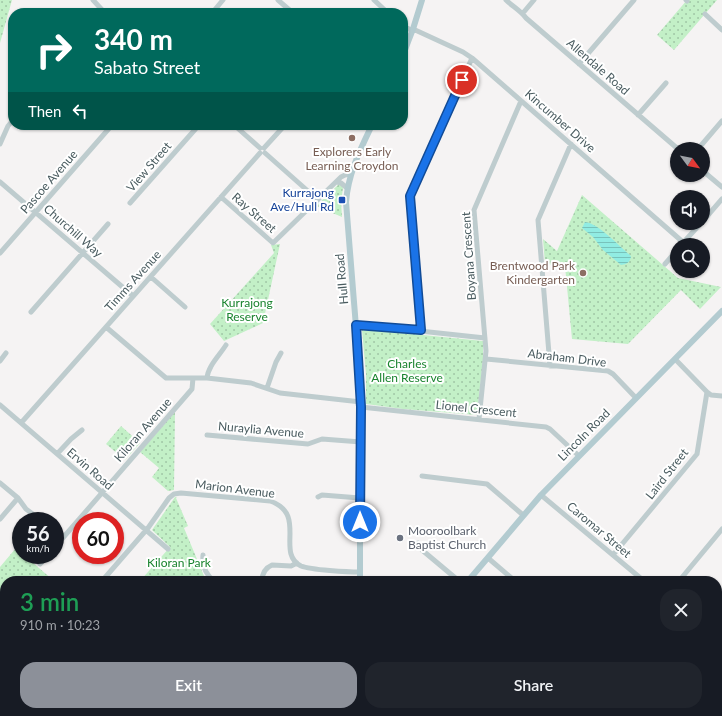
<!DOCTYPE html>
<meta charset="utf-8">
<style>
body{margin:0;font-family:Lato,sans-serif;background:#20242c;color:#f1f3f6;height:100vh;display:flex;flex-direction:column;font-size:15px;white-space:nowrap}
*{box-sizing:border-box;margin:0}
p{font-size:13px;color:#9ea1a6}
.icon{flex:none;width:22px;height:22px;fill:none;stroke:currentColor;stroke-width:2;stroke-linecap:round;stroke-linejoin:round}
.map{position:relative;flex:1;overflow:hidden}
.drawer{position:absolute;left:0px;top:576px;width:722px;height:140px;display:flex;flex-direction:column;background:#171b24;border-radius:16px 16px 0 0;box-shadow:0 1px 3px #0004}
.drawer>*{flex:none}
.hud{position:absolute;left:8px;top:8px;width:400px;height:122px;border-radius:16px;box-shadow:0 1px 3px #0004;background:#00695c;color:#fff;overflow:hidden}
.needle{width:26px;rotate:122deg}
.tools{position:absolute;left:670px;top:142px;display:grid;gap:8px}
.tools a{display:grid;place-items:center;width:40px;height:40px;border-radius:50%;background:#171b24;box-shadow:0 1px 3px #0004;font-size:20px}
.speed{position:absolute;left:12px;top:512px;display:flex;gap:8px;font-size:20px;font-weight:700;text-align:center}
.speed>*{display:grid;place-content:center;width:52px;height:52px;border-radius:50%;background:#171b24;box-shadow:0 1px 3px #0004;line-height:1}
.speed small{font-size:10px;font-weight:400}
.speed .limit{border:6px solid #d22;background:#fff;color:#111}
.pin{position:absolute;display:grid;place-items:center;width:34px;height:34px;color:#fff;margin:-17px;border:2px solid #fff;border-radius:50%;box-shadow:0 1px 4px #0007}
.me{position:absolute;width:44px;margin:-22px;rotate:0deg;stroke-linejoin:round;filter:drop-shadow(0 0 3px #0008)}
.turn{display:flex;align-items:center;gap:14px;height:84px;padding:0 20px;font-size:18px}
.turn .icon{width:52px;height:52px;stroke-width:2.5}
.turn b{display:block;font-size:28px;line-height:34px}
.then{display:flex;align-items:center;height:38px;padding:0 20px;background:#0003;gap:8px;font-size:15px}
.round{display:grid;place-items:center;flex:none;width:42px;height:42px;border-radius:16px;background:#20242c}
.overview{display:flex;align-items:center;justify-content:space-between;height:68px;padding:0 20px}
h1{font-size:24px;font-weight:600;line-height:30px;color:#1e9e55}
.primary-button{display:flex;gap:8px;margin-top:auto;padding:8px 20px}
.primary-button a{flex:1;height:46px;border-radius:16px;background:#8c9099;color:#fff;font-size:16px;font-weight:600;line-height:46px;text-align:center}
.primary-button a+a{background:#20242c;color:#f1f3f6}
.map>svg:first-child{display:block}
.park{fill:url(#park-dots)}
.water{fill:url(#water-rules)}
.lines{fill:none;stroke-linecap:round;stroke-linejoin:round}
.minor{stroke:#beccce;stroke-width:5}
.major{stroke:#b3cbd0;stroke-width:6}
.route-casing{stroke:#114b97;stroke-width:10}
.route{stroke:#1a73e8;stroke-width:7}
.education-dot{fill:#8d6e63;stroke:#fff;stroke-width:1.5}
.transit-dot{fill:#1a4fb4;stroke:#fff;stroke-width:1.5}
.worship-dot{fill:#6b7280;stroke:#fff;stroke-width:1.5}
.labels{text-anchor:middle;stroke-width:4;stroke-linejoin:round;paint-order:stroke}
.street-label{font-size:12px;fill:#4a5c60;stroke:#fff}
.education-label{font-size:12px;fill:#785e54;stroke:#fff}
.transit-label{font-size:12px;fill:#164399;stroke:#fff;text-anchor:end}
.park-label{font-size:12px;fill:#19832e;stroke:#fff}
.worship-label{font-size:12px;fill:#5b616d;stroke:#fff;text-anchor:start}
</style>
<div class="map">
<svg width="722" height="716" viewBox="0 0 722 716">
<defs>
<pattern id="park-dots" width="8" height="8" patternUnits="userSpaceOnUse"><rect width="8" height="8" fill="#c3f0c7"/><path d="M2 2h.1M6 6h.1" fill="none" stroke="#a0c6a5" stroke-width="1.8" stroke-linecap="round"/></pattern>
<pattern id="water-rules" width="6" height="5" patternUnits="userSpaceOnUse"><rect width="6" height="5" fill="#91ece3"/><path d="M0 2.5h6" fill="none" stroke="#78c2bb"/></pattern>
</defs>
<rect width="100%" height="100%" fill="#f5f3f3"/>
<path class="park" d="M0 0H12L0 43Z
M687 0H717L674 50 657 35Z
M338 185H341L343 188 341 202 342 217 316 206Z
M582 195 678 278 721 287 700 309 681 290 628 344 572 339 565 266 545 264 543 239 557 251Z
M280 244 263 323 224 341 210 324 274 253 271 245Z
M363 329 483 341V360L477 415 403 409 366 404V374L362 330Z
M175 412 174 490 168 491 152 477 159 468 140 452Z
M121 426 140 443 125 460 106 444Z
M175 497H177L176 498 188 526 184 528 204 576 209 581H140L170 547 152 530Z
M16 548 21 553V555H24L54 581H5V697L0 693V567Z"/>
<path class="water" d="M585 222C598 223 619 246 630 255L631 257C629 263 627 264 621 265L603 250 593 237 582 228Z"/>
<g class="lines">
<path class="minor" d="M93 0 105 13
M278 0 293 13
M374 0 388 13
M506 0C512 6 521 11 526 18L678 149
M686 0 687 1
M212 13 223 0
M523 13 534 0
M705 14 722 30
M403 26 413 31
M413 29 463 52 472 58 684 243
M579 64 634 0
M638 115 666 83
M234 125 260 148
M0 144 8 126 13 120
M264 148 285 125
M698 149 722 121
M265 153 318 200
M703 171 722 187
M0 182 133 296
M337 182 341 183 347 188
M221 197 273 243 341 177 345 175 351 174
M130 203 199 125
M703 221 722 199
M682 244 701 223
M0 253 112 125
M665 264 677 250
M151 277 185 307
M31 312 108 224
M356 325H364L485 338
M106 327 166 378H207L251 383 280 393 361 402
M421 330 410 196 472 58
M486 359 608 371 613 374 636 398
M675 359 707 392 711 395 722 396
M0 361 6 353
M550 366 538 220 571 144
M207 378C208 366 219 356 226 345
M267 388 276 362 281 353
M0 405 168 549
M361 407 546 427 550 429 579 456
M479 419 486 351 474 210 521 101
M21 423 260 153
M207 435 308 444 322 439 361 442
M57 454 71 439 82 430
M422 476 487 484 523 515
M0 483 18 498 0 519
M541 495 644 581
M318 497 322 495 360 498
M18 498 26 509 34 515
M418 543 422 550 459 581
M55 547 192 389 193 378
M203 555C202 566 205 574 214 581
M613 555 697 454 707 392
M488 558 515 581
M40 564 48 555
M102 581 148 528 169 498 174 494 181 493 270 501C308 514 275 553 301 566 311 570 348 572 360 572
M262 581C262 573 265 568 272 565L291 566 297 563
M679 581 722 529
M717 640 722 634
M717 703H722
M59 711 64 716
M393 711 399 716
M438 711 442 716
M567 711 573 716
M91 716 95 711
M215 716H251
M416 716 420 711
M594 716 598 711
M654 716 658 711"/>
<path class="major" d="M403 55 413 29 422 0
M360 581V377L346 202C348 174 360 150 372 125
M468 581 541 495 722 311
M346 716 350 711
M364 716 367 711"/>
</g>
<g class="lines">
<defs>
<path id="route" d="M360 522 361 407 356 325 421 330 410 196 462 80"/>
</defs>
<use href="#route" class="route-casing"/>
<use href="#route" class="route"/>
</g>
<g class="education-dot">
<circle cx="352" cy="138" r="4"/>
<circle cx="583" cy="273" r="4"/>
</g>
<rect class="transit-dot" x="338" y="196" width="8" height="8" rx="2"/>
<circle class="worship-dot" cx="400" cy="538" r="4"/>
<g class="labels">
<g class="street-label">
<text transform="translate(598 67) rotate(41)" y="4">Allendale Road</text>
<text transform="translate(560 121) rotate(41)" y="4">Kincumber Drive</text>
<text transform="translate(149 167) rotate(-49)" y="4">View Street</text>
<text transform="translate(49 182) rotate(-49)" y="4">Pascoe Avenue</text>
<text transform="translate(254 213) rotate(41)" y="4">Ray Street</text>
<text transform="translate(73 231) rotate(41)" y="4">Churchill Way</text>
<text transform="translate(469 256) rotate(-94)" y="4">Boyana Crescent</text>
<text transform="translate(342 279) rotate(-95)" y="4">Hull Road</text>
<text transform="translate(133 281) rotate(-48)" y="4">Timms Avenue</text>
<text transform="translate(567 358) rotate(7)" y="4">Abraham Drive</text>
<text transform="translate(476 409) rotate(6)" y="4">Lionel Crescent</text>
<text transform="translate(143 430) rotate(-49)" y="4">Kiloran Avenue</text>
<text transform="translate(261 430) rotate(5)" y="4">Nuraylia Avenue</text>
<text transform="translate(584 435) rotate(-45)" y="4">Lincoln Road</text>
<text transform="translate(90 469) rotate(41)" y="4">Ervin Road</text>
<text transform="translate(667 474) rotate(-52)" y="4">Laird Street</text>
<text transform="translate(235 489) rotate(7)" y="4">Marion Avenue</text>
<text transform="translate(599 530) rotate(40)" y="4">Caromar Street</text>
</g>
<g class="education-label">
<text x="352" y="156">Explorers Early<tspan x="352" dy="14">Learning Croydon</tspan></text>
<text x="575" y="270" text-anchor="end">Brentwood Park<tspan x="575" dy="14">Kindergarten</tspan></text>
</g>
<g class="transit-label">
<text x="334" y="197">Kurrajong<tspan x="334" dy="14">Ave/Hull Rd</tspan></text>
</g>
<g class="park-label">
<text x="247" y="307">Kurrajong<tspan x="247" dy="14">Reserve</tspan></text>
<text x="407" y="368">Charles<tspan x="407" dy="14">Allen Reserve</tspan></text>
<text x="179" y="567">Kiloran Park</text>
</g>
<g class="worship-label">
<text x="408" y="535">Mooroolbark<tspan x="408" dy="14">Baptist Church</tspan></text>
</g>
</g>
</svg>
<div class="tools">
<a><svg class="needle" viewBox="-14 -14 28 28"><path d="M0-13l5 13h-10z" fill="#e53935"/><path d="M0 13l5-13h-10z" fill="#9ea1a6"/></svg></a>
<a><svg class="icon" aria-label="sound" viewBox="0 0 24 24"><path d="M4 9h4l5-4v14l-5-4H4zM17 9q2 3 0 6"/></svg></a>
<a><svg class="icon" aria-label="search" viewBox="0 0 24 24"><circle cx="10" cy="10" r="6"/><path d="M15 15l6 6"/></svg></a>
</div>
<div class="speed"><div>56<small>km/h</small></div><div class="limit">60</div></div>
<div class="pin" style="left:462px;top:80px;background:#d93025"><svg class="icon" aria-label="arrive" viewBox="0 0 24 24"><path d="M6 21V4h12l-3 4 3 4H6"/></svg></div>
<svg class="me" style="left:360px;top:522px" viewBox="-20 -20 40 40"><circle r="17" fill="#1a73e8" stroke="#fff" stroke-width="3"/><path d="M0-11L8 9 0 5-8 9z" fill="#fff"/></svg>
<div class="hud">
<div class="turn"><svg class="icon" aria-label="right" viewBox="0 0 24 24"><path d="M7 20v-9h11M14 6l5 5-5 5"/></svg><div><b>340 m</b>Sabato Street</div></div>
<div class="then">Then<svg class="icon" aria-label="left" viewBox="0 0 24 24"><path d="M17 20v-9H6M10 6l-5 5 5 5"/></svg></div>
</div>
<section class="drawer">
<div class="overview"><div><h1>3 min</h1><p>910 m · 10:23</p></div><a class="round"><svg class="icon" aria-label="close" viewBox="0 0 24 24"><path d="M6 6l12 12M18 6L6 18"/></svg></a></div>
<div class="primary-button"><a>Exit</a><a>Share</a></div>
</section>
</div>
